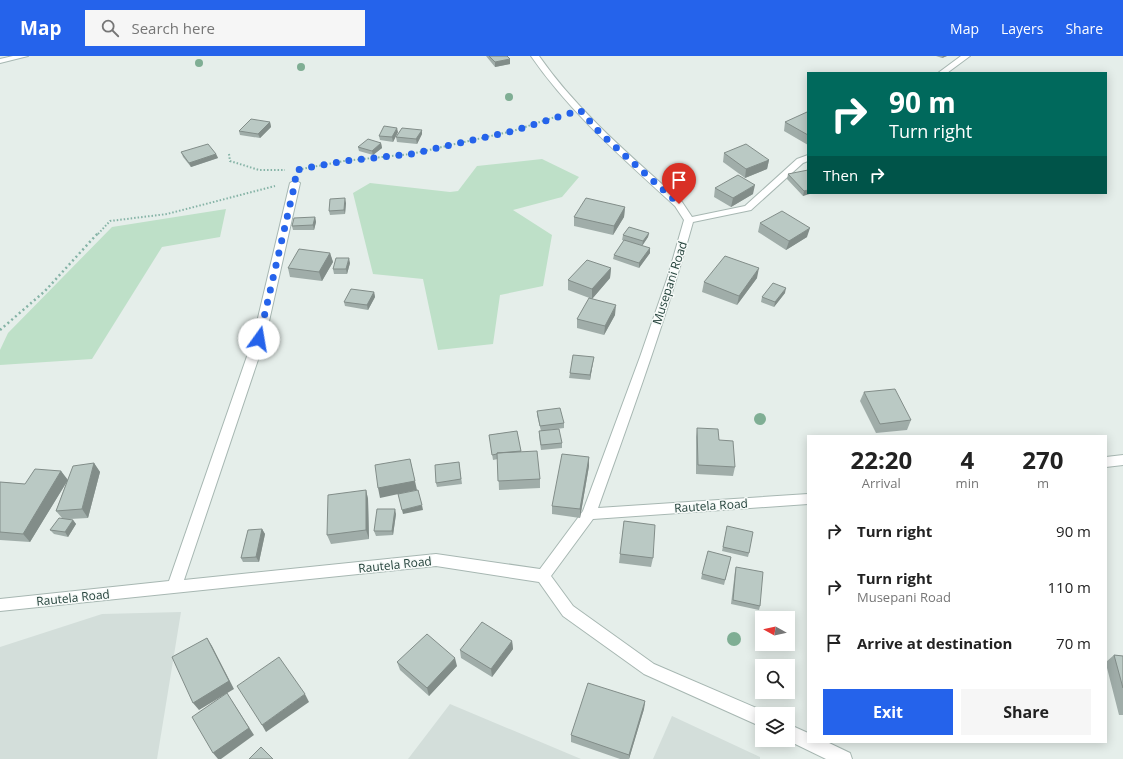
<!DOCTYPE html>
<style>
body{margin:0;font-family:"Open Sans",sans-serif;background:#f6f6f6;color:#222;height:100vh;display:flex;flex-direction:column;font-size:15px;white-space:nowrap}
*{box-sizing:border-box;margin:0}
p{font-size:13px;color:#767676}
.icon{flex:none;width:22px;height:22px;fill:none;stroke:currentColor;stroke-width:2;stroke-linecap:round;stroke-linejoin:round}
.map{position:relative;flex:1;overflow:hidden}
.side{position:absolute;left:807px;top:379px;width:300px;height:308px;display:flex;flex-direction:column;background:#fff;border-radius:0px;box-shadow:0 2px 10px #0003}
.side>*{flex:none}
.hud{position:absolute;left:807px;top:16px;width:300px;height:122px;border-radius:0px;box-shadow:0 2px 10px #0003;background:#00695c;color:#fff;overflow:hidden}
.needle{width:26px;rotate:278deg}
.buttons{position:absolute;left:755px;top:555px;display:grid;gap:8px}
.buttons a{display:grid;place-items:center;width:40px;height:40px;border-radius:0px;background:#fff;box-shadow:0 2px 10px #0003;font-size:20px}
.pin{position:absolute;display:grid;place-items:center;width:34px;height:34px;color:#fff;margin:-41px -17px;border-radius:50% 50% 50% 0;rotate:-45deg;box-shadow:0 0 4px #0007}
.pin .icon{rotate:45deg}
.me{position:absolute;width:44px;margin:-22px;rotate:13deg;stroke-linejoin:round;filter:drop-shadow(0 0 3px #0008)}
.turn{display:flex;align-items:center;gap:14px;height:84px;padding:0 16px;font-size:18px}
.turn .icon{width:52px;height:52px;stroke-width:2.5}
.turn b{display:block;font-size:28px;line-height:34px}
.then{display:flex;align-items:center;height:38px;padding:0 16px;background:#0003;gap:8px;font-size:15px}
.eta{display:flex;justify-content:space-evenly;align-items:center;height:68px;text-align:center}
.eta b{font-size:24px;font-weight:700;line-height:28px}
.primary-button{display:flex;gap:8px;margin-top:auto;padding:8px 16px}
.primary-button a{flex:1;height:46px;border-radius:0px;background:#2563eb;color:#fff;font-size:16px;font-weight:700;line-height:46px;text-align:center}
.primary-button a+a{background:#f6f6f6;color:#222}
ul{padding:0;list-style:none}
li{display:flex;align-items:center;gap:12px;height:56px;padding:0 16px}
li div{flex:1}
li b{display:block;font-size:15px}
li em{font-style:normal}
header{display:flex;align-items:center;gap:24px;box-sizing:border-box;height:56px;padding:0 20px;background:#2563eb;color:#fff}
header strong{font-size:19px}
nav{display:flex;gap:22px;margin-inline-start:auto;font-size:14px}
.search{width:280px;height:36px;background:#f6f6f6;display:flex;align-items:center;gap:10px;box-sizing:border-box;padding:0 14px;border-radius:0px;color:#767676;font-size:15px}
.map>svg:first-child{display:block}
.built{fill:#d3deda}
.green{fill:#bee0c8}
.lines{fill:none;stroke-linecap:round;stroke-linejoin:round}
.street-casing{stroke:#a7b7b2;stroke-width:2}
.path-far1{stroke:#85b3a6;stroke-width:2;stroke-dasharray:1.5 2;stroke-linecap:butt}
.path{stroke:#85b3a6;stroke-width:2.5;stroke-dasharray:2 3;stroke-linecap:butt}
.street{fill:#fff;fill-rule:evenodd}
.tree{fill:#7fae94}
.wall{fill:#a0ada9}
.shaded-wall{fill:#828d89}
.building{fill:#bac9c4;stroke:#828d89}
.route{stroke:#2563eb;stroke-width:7;stroke-dasharray:0 12.6}
.labels{text-anchor:middle;stroke-width:3;stroke-linejoin:round;paint-order:stroke}
.street-label{font-size:12px;fill:#23413a;stroke:#f6faf8}
</style>
<header>
<strong>Map</strong>
<div class="search"><svg class="icon" aria-label="search" viewBox="0 0 24 24"><circle cx="10" cy="10" r="6"/><path d="M15 15l6 6"/></svg>Search here</div>
<nav><a>Map</a><a>Layers</a><a>Share</a></nav>
</header>
<div class="map">
<svg width="1123" height="703" viewBox="0 0 1123 703">
<rect width="100%" height="100%" fill="#e5eeea"/>
<path class="built" d="M181 556 157 703H0V591L102 558Z
M450 648 581 703H408Z
M672 660 760 701V703H653Z"/>
<path class="green" d="M542 103 579 121 562 141 513 154 552 179 543 230 500 239 493 288 438 294 423 223 373 218 353 137 370 127 450 136 458 135 477 110Z
M226 153 220 181 162 191 92 303 0 309V294L8 277 112 171Z"/>
<g class="lines">
<defs>
<path id="street" d="M13 0H28L0 7V3Z
M531 0H539C578 56 632 101 682 146L692 161 745 150 797 103 808 99V105L803 107 751 154 693 166C666 263 632 357 598 452L808 438V448L593 463 551 520 573 550 654 608 768 657 762 658V671L644 618 563 560 539 526 436 510 0 555V543L169 525 253 283 290 127 295 124 300 127 265 283 184 524 436 498 540 513 583 455 640 301 668 220 684 164 675 150C624 103 571 58 531 0Z
M961 0H970L947 17H938Z
M1123 399V409L1106 411V401Z
M788 668 808 677V686H827L850 697 852 703H826L787 684Z"/>
</defs>
<use href="#street" class="street-casing"/>
<path class="path-far1" d="M229 98 230 105 259 114H285
M302 113 344 105 411 98 513 75 561 59
M98 178 110 165 167 158 275 130"/>
<path class="path" d="M0 274 45 235 98 177"/>
<use href="#street" class="street"/>
</g>
<g class="tree">
<circle cx="199" cy="7" r="4"/>
<circle cx="301" cy="11" r="4"/>
<circle cx="509" cy="41" r="4"/>
<circle cx="760" cy="363" r="6"/>
<circle cx="734" cy="583" r="7"/>
</g>
<path class="wall" d="M486 0H507L510 3V8L495 11Z
M936 0H947L942 2Z
M808 57V89L784 75 785 66Z
M270 66 271 71 260 82 240 79 239 75Z
M398 76 393 86 380 84 379 80Z
M422 78 417 88 397 86 396 81Z
M381 87 382 92 373 99 359 95 358 91Z
M181 96 216 98 218 102 191 111 183 101Z
M724 97 769 104 767 113 745 122 723 106Z
M788 118 808 137 803 140 787 123Z
M715 132 753 138 731 151 714 141Z
M346 147 345 158 330 159 329 155Z
M625 151 624 161 613 179 574 170V161Z
M315 161 316 166 314 174H293L292 170Z
M760 167 807 181 786 194 758 176Z
M649 177 648 181 642 190 622 184 623 179Z
M650 192V197L639 212 613 203 614 199Z
M330 197 333 206 322 225 290 221 288 212Z
M350 207 347 218H334L333 213Z
M611 212 610 222 592 243 568 234V224Z
M757 222 737 249 702 236 704 226Z
M374 236 375 241 368 254 345 250 344 246Z
M785 237 774 251 761 246 762 241Z
M615 259 604 279 577 272V263Z
M594 301 590 324 569 322 570 317Z
M864 336 911 364 907 374 876 377 860 345Z
M537 355 564 367V372L542 375 562 387V392L541 394 539 380V375H541L537 359Z
M697 372 719 384 735 411 733 420 696 418V381Z
M517 375 521 396 540 423V432L499 434 498 403 493 404 489 379Z
M589 401V410L580 462 552 458V450Z
M459 406 462 428 437 431 436 427Z
M94 407 100 416 88 462 70 463 73 464 76 468 68 481 54 478 50 474 62 462 56 455 67 425 30 486 0 484V426L25 428 61 415 67 424Z
M366 434 368 443 369 483 331 488 327 479Z
M396 458 393 479 376 480 374 475Z
M624 465 653 502 651 511 619 507Z
M727 470 749 497 748 501 722 495Z
M262 473 265 478 259 506H243L241 502Z
M731 501 724 529 701 523 702 518Z
M736 511 760 550 759 554 731 548 735 515Z
M512 585 513 593 492 621 461 602 460 594Z
M1114 599 1123 600V659H1119L1106 608V606Z
M397 606 457 610 429 640 400 614Z
M645 645 644 653 629 703H620L571 686V679Z"/>
<path class="shaded-wall" d="M943 0H947L942 2Z
M510 3V8L495 11V6Z
M270 66 271 71 260 82 258 78Z
M397 72 398 76 393 86 392 81Z
M422 74V78L417 88 416 83Z
M381 87 382 92 373 99 372 95Z
M216 98 218 102 191 111 189 107Z
M769 104 767 113 745 122 746 113Z
M755 129 753 138 731 151 733 142Z
M808 134V137H813L803 140 804 135Z
M345 142 346 147 345 158 344 154Z
M625 151 624 161 613 179 614 170Z
M315 161 316 166 314 174 313 169Z
M810 172 807 181 786 194 789 185Z
M649 177 648 181 642 190 643 185Z
M650 192V197L639 212V207Z
M330 197 333 206 322 225 319 216Z
M349 202 350 207 347 218 346 213Z
M611 212 610 222 592 243V233Z
M759 212 757 222 737 249 739 240Z
M786 232 785 237 774 251 775 246Z
M374 236 375 241 368 254 367 249Z
M616 249 615 259 604 279 605 270Z
M594 301 593 306 590 324V319Z
M589 401V410L580 462V453Z
M410 403 417 434 380 442 378 432Z
M94 407 100 416 88 462 82 453Z
M61 415 68 424 30 486 23 478Z
M366 434 368 443 369 483 366 474Z
M422 449 423 454 403 458 402 454Z
M395 453 396 458 393 479 392 475Z
M73 464 76 468 68 481 65 476Z
M262 473 265 478 259 506 256 501Z
M207 582 212 590 234 633 199 654 193 647Z
M512 585 513 593 492 621 491 613Z
M455 602 457 610 429 640 427 632Z
M305 638 309 646 266 676 262 669Z
M232 645 254 679 221 703H218L213 697Z
M645 645 644 653 629 703V699Z"/>
<path class="building" d="M489 0H507L510 3 495 6Z
M807 56 808 57V79L785 66Z
M251 63 270 66 258 78 239 75Z
M384 70 397 72 392 81 379 80Z
M402 72 422 74 416 83 396 81Z
M368 83 381 87 372 95 358 91Z
M208 88 216 98 189 107 181 96Z
M746 88 769 104 746 113 724 97Z
M808 114V134L804 135 788 118Z
M738 119 755 129 733 142 715 132Z
M345 142 344 154 329 155 330 143Z
M586 142 625 151 614 170 574 161Z
M782 155 810 172 789 185 760 167Z
M315 161 313 169 292 170 294 162Z
M629 171 649 177 643 185 623 179Z
M624 184 650 192 639 207 614 199Z
M299 193 330 197 319 216 288 212Z
M725 200 759 212 739 240 704 226Z
M336 202H349L346 213H333Z
M587 204 611 212 592 233 568 224Z
M773 227 786 232 775 246 762 241Z
M351 233 374 236 367 249 344 246Z
M589 242 616 249 605 270 577 263Z
M573 299 594 301 590 319 570 317Z
M895 333 911 364 880 368 864 336Z
M560 352 564 367 540 370 537 355Z
M697 372 718 373 719 384 733 385 735 411 698 409Z
M559 373 562 387 541 389 539 375Z
M517 375 521 395 510 396 497 397V398L492 399 489 379Z
M537 395 540 423 498 425 497 397Z
M562 398 589 401 580 453 552 450Z
M410 403 415 425 378 432 375 409Z
M459 406 461 423 436 427 435 409Z
M94 407 82 453 56 455 73 410Z
M35 413 61 415 23 478 0 476V426L25 428Z
M366 434V474L327 479 328 439Z
M418 434 422 449 402 454 398 438Z
M377 453H395L392 475H374Z
M59 462 73 464 65 476 50 474Z
M624 465 655 469 653 502 620 498Z
M727 470 753 476 749 497 723 491Z
M262 473 256 501 241 502 248 474Z
M708 495 731 501 725 524 702 518Z
M736 511 763 516 760 550 733 544Z
M482 566 512 585 491 613 460 594Z
M427 578 455 602 427 632 397 606Z
M207 582 229 625 193 647 172 601Z
M1114 599 1123 600V632Z
M279 601 305 638 262 669 237 630Z
M588 627 645 645 629 699 571 679Z
M227 637 249 672 213 697 192 661Z
M261 691 273 703H249Z"/>
<g class="lines">
<path class="route" d="M259 283 295 127 296 114 344 105 411 98 513 75 580 54 600 77 679 148"/>
</g>
<g class="labels">
<g class="street-label">
<text transform="translate(670 227) rotate(-72)" y="4">Musepani Road</text>
<text transform="translate(711 450) rotate(-4)" y="4">Rautela Road</text>
<text transform="translate(395 509) rotate(-6)" y="4">Rautela Road</text>
<text transform="translate(73 542) rotate(-6)" y="4">Rautela Road</text>
</g>
</g>
</svg>
<div class="buttons">
<a><svg class="needle" viewBox="-14 -14 28 28"><path d="M0-13l5 13h-10z" fill="#e53935"/><path d="M0 13l5-13h-10z" fill="#767676"/></svg></a>
<a><svg class="icon" aria-label="search" viewBox="0 0 24 24"><circle cx="10" cy="10" r="6"/><path d="M15 15l6 6"/></svg></a>
<a><svg class="icon" aria-label="layers" viewBox="0 0 24 24"><path d="M12 4l9 5-9 5-9-5zM3 14l9 5 9-5"/></svg></a>
</div>
<div class="pin" style="left:679px;top:148px;background:#d93025"><svg class="icon" aria-label="arrive" viewBox="0 0 24 24"><path d="M6 21V4h12l-3 4 3 4H6"/></svg></div>
<svg class="me" style="left:259px;top:283px" viewBox="-20 -20 40 40"><circle r="19" fill="#fff"/><path d="M0-13L10 11 0 6-10 11z" fill="#2563eb"/></svg>
<div class="hud">
<div class="turn"><svg class="icon" aria-label="right" viewBox="0 0 24 24"><path d="M7 20v-9h11M14 6l5 5-5 5"/></svg><div><b>90 m</b>Turn right</div></div>
<div class="then">Then<svg class="icon" aria-label="right" viewBox="0 0 24 24"><path d="M7 20v-9h11M14 6l5 5-5 5"/></svg></div>
</div>
<section class="side">
<div class="eta">
<div><b>22:20</b><p>Arrival</p></div>
<div><b>4</b><p>min</p></div>
<div><b>270</b><p>m</p></div>
</div>
<ul>
<li><svg class="icon" aria-label="right" viewBox="0 0 24 24"><path d="M7 20v-9h11M14 6l5 5-5 5"/></svg><div><b>Turn right</b></div><em>90 m</em></li>
<li><svg class="icon" aria-label="right" viewBox="0 0 24 24"><path d="M7 20v-9h11M14 6l5 5-5 5"/></svg><div><b>Turn right</b><p>Musepani Road</p></div><em>110 m</em></li>
<li><svg class="icon" aria-label="arrive" viewBox="0 0 24 24"><path d="M6 21V4h12l-3 4 3 4H6"/></svg><div><b>Arrive at destination</b></div><em>70 m</em></li>
</ul>
<div class="primary-button"><a>Exit</a><a>Share</a></div>
</section>
</div>
